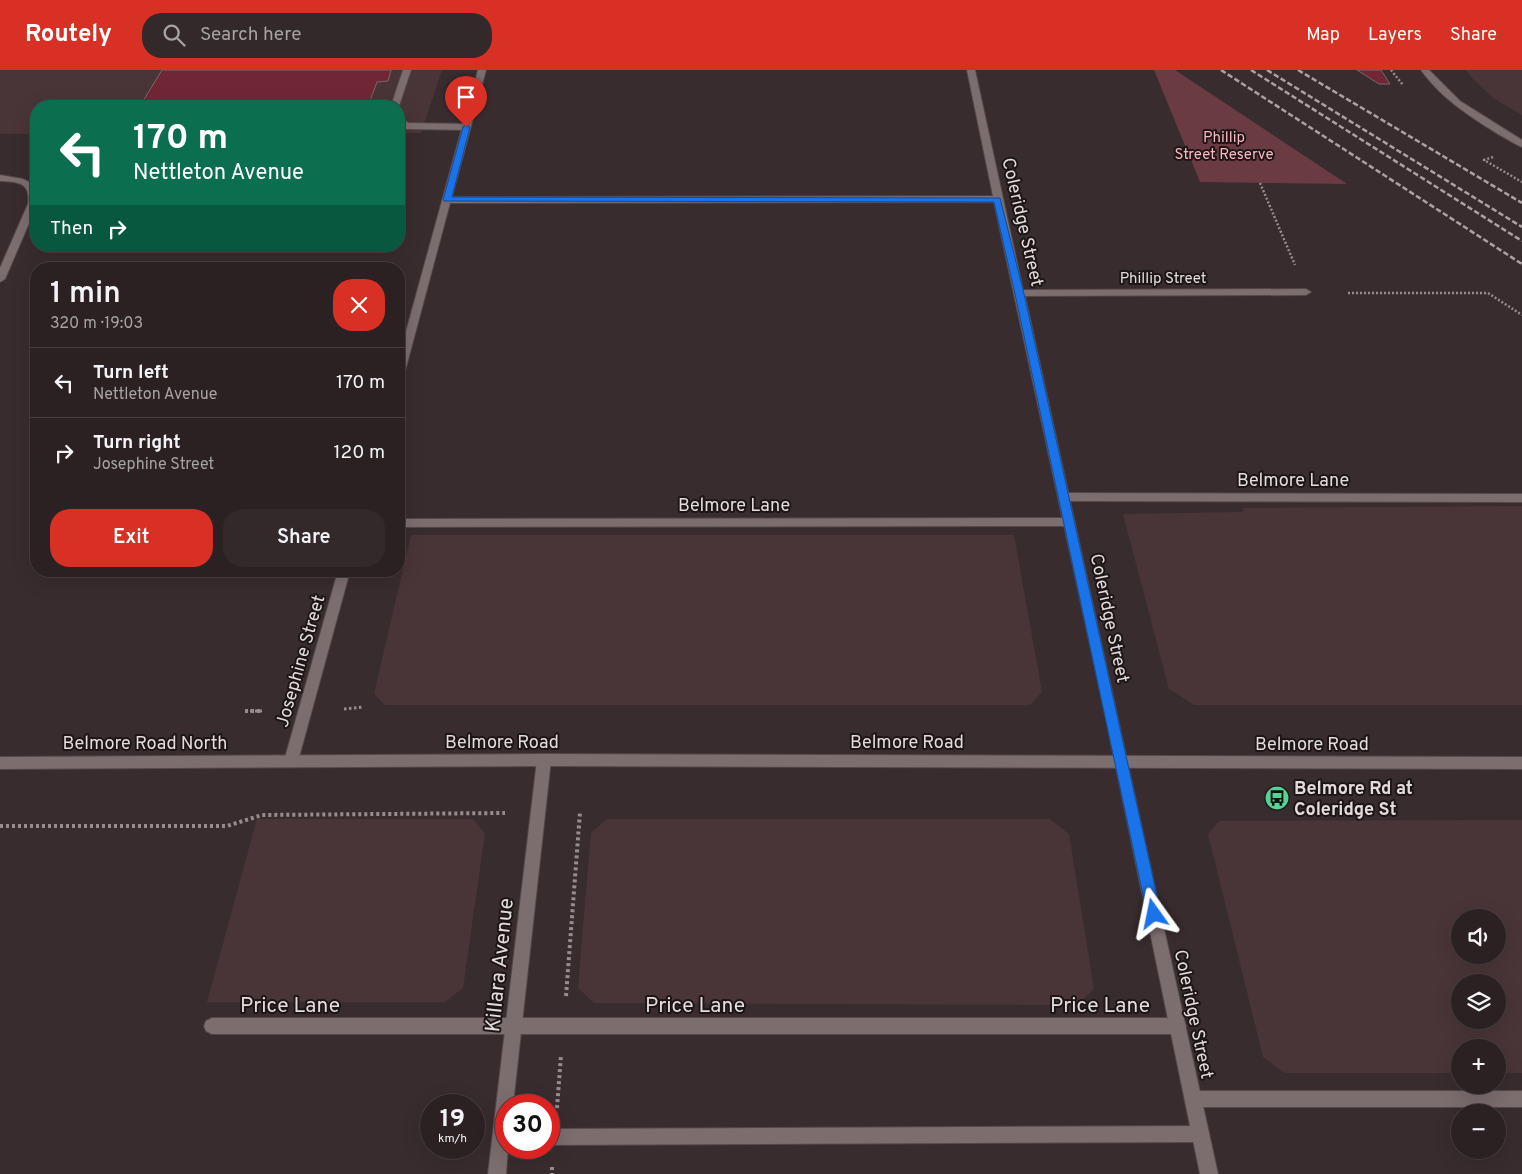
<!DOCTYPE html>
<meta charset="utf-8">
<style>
body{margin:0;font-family:Overpass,sans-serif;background:#33292a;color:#f1f3f6;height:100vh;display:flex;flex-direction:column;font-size:19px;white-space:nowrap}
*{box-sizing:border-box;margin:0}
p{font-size:16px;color:#a6a3a5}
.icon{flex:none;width:28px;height:28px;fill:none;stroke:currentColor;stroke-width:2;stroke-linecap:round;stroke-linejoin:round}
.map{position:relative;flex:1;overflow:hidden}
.panel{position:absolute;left:30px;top:192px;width:375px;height:315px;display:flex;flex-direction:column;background:#2b2122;border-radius:20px;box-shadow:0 5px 20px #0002,0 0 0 1px #473e40}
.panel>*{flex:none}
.banner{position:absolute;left:30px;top:30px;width:375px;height:152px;border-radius:20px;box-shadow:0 5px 20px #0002,0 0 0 1px #473e40;background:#0b6e4f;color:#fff;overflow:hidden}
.controls{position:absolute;left:1451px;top:839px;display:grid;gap:10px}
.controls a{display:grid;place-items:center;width:55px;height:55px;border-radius:50%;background:#2b2122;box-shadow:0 5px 20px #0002,0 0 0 1px #473e40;font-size:25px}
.speed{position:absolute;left:420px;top:1024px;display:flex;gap:10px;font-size:25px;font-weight:700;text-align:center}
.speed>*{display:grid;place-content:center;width:65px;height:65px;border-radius:50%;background:#2b2122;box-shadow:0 5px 20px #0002,0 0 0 1px #473e40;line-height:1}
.speed small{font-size:12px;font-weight:400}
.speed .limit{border:8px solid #d22;background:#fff;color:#111}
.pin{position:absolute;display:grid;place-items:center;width:42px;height:42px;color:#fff;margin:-51px -21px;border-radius:50% 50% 50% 0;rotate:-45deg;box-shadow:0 0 5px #0007}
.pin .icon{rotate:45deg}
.me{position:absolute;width:55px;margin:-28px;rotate:348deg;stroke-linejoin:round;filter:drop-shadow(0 0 4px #0008)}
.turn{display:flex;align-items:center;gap:18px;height:105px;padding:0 20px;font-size:22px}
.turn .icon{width:65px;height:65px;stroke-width:2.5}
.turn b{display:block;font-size:35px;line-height:42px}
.then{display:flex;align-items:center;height:48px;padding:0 20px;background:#0003;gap:10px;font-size:19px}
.round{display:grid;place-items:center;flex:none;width:52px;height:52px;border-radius:20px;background:#33292a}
.overview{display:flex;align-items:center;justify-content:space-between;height:85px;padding:0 20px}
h1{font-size:30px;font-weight:600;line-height:38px}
.primary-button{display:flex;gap:10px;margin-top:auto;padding:10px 20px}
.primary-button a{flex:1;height:58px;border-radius:20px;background:#d93025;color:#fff;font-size:20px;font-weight:600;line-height:58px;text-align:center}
.primary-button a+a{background:#33292a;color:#f1f3f6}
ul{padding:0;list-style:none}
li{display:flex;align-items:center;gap:15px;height:70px;padding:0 20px;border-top:1px solid #473e40}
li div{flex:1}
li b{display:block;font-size:19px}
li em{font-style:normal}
header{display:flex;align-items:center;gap:30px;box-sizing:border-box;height:70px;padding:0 25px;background:#d93025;color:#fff}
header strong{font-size:24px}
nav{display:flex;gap:28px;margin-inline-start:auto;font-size:18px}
.search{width:350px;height:45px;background:#33292a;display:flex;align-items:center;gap:12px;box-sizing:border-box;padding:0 18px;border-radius:20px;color:#a6a3a5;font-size:19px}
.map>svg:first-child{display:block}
.built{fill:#493537;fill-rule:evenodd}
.green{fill:#6b3b44}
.building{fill:#712637;stroke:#776869}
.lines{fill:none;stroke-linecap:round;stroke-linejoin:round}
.lane-casing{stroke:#534849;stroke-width:2}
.street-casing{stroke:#534849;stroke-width:2}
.secondary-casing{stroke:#534849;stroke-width:2}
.path-far2{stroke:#978c8e;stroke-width:2.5;stroke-dasharray:2 2;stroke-linecap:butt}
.path-far1{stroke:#978c8e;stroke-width:3;stroke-dasharray:2.5 2.5;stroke-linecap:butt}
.path{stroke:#978c8e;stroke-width:4;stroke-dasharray:3 3;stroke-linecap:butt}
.lane{fill:#7c6d6f;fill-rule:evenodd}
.street{fill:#7c6d6f;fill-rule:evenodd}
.secondary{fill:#7c6d6f;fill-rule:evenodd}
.rail{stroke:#aca2a3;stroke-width:2.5;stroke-dasharray:5.5 2.5;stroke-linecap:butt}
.route{fill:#1a73e8;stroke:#114b97}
.labels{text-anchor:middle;stroke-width:4;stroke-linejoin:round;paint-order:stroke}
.far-park-label{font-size:15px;fill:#feb7c1;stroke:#1c1617}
.far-street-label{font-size:15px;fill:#e4dbdc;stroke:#1c1617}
.street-label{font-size:18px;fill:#e4dbdc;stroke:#1c1617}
.poi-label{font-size:18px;font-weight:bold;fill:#e4dbdc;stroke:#1c1617;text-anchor:start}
.near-street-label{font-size:21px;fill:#e4dbdc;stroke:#1c1617}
</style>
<header>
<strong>Routely</strong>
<div class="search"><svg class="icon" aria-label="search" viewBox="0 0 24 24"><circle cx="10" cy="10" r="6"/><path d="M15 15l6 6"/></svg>Search here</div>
<nav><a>Map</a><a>Layers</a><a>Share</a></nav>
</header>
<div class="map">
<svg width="1522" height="1104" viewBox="0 0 1522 1104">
<rect width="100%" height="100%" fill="#392c2e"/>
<path class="built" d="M0 0H442L421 63H399V36H36V64H0Z
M1466 0H1522V45L1493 28 1473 9Z
M1522 436V635H1194L1169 619 1123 444 1243 442V438Z
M411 465H1014L1042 622 1030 635H385L374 624Z
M257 749H473L485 763 463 918 445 932H207Z
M607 749H1050L1069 764 1094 919 1077 935 594 933 578 918 591 763Z
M1522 750V1003H1498V978H1460V1003H1284L1263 987 1208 764 1219 751ZM1460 848H1498V885H1460ZM1498 912V950H1460V912Z"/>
<path class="green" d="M1154 0H1175L1347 114 1200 112Z"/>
<path class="building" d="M162 0H391L388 11 377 12 368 36H140Z
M1357 0H1381L1390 14H1379Z"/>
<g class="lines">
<defs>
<path id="lane" d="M403 0H411L399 36H391Z
M399 49 409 53 467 54 471 57 467 60 407 59 399 55Z
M1064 423 1522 424V432L1064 431 1058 427Z
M1069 448 1075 452 1069 456 399 457V449Z
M212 948H1178L1184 951 1186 956 1184 961 1178 964H212L206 961 204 956 206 951Z
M1193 1021H1522V1037H1193L1187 1035 1185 1029 1187 1023Z
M1200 1056 1206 1058 1208 1064 1206 1070 1200 1072 549 1075V1059Z"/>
<path id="street" d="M478 0H486L452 127 993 126 967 0H975L1023 220 1306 219 1311 222 1306 225 1025 226 1218 1104H1200L1106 649 994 132 450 133 404 305 399 308V287Z
M0 105 23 109 33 114 36 119V137L5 209 0 212V198L28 134C31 112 18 112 0 111Z
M338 501H350L298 691 296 695 291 697 286 695 284 691Z
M544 684 549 686 551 690 513 1035H506V1078H508L506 1104H488L537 690 539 686Z"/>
<path id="secondary" d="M1421 0H1429L1460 31 1522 70V77C1514 74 1506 68 1498 64 1469 46 1441 28 1421 0Z
M544 684 1522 687V699L544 696 0 699V687Z"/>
</defs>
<use href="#lane" class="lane-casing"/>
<use href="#street" class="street-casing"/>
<use href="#secondary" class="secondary-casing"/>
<path class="path-far2" d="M1391 0 1403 15
M1493 87 1484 90 1522 112
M1260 113 1295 195
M1348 223H1488L1522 245"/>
<path class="path-far1" d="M344 639 363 637
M245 641H262"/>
<path class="path" d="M245 641H262
M0 756H227L262 745 505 743
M566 926 580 742
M557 1038 561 985
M552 1097V1104"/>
<use href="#lane" class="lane"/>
<use href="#street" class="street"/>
<use href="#secondary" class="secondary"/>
<path class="rail" d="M1221 0 1522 194
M1251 0 1522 171
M1267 0 1522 157
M1298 0 1522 133"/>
</g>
<path class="route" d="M466 55 470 57 452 127 1000 128 1024 224 1161 844 1159 849 1154 851 1149 849 1147 844 1015 224 994 132 444 131 443 130 463 57Z"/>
<defs>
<symbol id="bus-disc" viewBox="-11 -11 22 22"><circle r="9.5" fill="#53d396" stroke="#1c1617"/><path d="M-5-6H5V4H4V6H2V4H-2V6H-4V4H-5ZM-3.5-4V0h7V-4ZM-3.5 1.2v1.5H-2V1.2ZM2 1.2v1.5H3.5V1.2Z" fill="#111"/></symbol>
</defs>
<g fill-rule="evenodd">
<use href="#bus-disc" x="1263" y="714" width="28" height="28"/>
</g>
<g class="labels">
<g class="far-park-label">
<text x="1224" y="72">Phillip<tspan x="1224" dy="17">Street Reserve</tspan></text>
</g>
<g class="far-street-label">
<text x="1163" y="213">Phillip Street</text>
</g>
<g class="street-label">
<text transform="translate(1023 152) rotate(77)" y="6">Coleridge Street</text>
<text x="1293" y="416">Belmore Lane</text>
<text x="734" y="441">Belmore Lane</text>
<text transform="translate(1110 548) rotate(78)" y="6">Coleridge Street</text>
<text transform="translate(300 591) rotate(-74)" y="6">Josephine Street</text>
<text x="502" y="678">Belmore Road</text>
<text x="907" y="678">Belmore Road</text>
<text x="145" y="679">Belmore Road North</text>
<text x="1312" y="680">Belmore Road</text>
<text transform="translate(1194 944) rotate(78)" y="6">Coleridge Street</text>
</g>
<g class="poi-label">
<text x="1294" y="724">Belmore Rd at<tspan x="1294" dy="21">Coleridge St</tspan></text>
</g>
<g class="near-street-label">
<text transform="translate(499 895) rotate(-84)" y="7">Killara Avenue</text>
<text x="290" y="942">Price Lane</text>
<text x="695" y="942">Price Lane</text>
<text x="1100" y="942">Price Lane</text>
</g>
</g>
</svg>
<div class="controls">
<a><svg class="icon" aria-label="sound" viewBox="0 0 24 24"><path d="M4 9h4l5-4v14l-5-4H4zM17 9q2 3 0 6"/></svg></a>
<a><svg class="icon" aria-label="layers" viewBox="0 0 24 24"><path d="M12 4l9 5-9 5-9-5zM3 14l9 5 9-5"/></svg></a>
<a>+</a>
<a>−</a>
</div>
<div class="speed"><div>19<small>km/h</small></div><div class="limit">30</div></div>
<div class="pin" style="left:466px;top:57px;background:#d93025"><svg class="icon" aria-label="arrive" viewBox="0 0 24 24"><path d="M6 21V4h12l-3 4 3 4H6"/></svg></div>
<svg class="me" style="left:1154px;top:844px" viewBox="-20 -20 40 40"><path d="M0-17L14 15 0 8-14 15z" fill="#1a73e8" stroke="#fff" stroke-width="4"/></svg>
<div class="banner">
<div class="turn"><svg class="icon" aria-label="left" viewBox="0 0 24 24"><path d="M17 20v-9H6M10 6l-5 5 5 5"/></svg><div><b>170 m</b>Nettleton Avenue</div></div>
<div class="then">Then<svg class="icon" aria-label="right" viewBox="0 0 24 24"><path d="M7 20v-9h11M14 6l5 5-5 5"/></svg></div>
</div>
<section class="panel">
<div class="overview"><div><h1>1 min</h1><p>320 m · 19:03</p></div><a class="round" style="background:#d93025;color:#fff"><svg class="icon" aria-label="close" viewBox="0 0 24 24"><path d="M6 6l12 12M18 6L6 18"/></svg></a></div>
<ul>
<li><svg class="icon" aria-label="left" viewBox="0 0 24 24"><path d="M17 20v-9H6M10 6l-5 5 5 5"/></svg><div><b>Turn left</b><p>Nettleton Avenue</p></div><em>170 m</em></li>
<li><svg class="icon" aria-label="right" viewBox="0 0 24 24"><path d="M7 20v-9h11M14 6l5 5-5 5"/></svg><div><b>Turn right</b><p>Josephine Street</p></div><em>120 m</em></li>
</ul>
<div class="primary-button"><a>Exit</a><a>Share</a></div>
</section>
</div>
